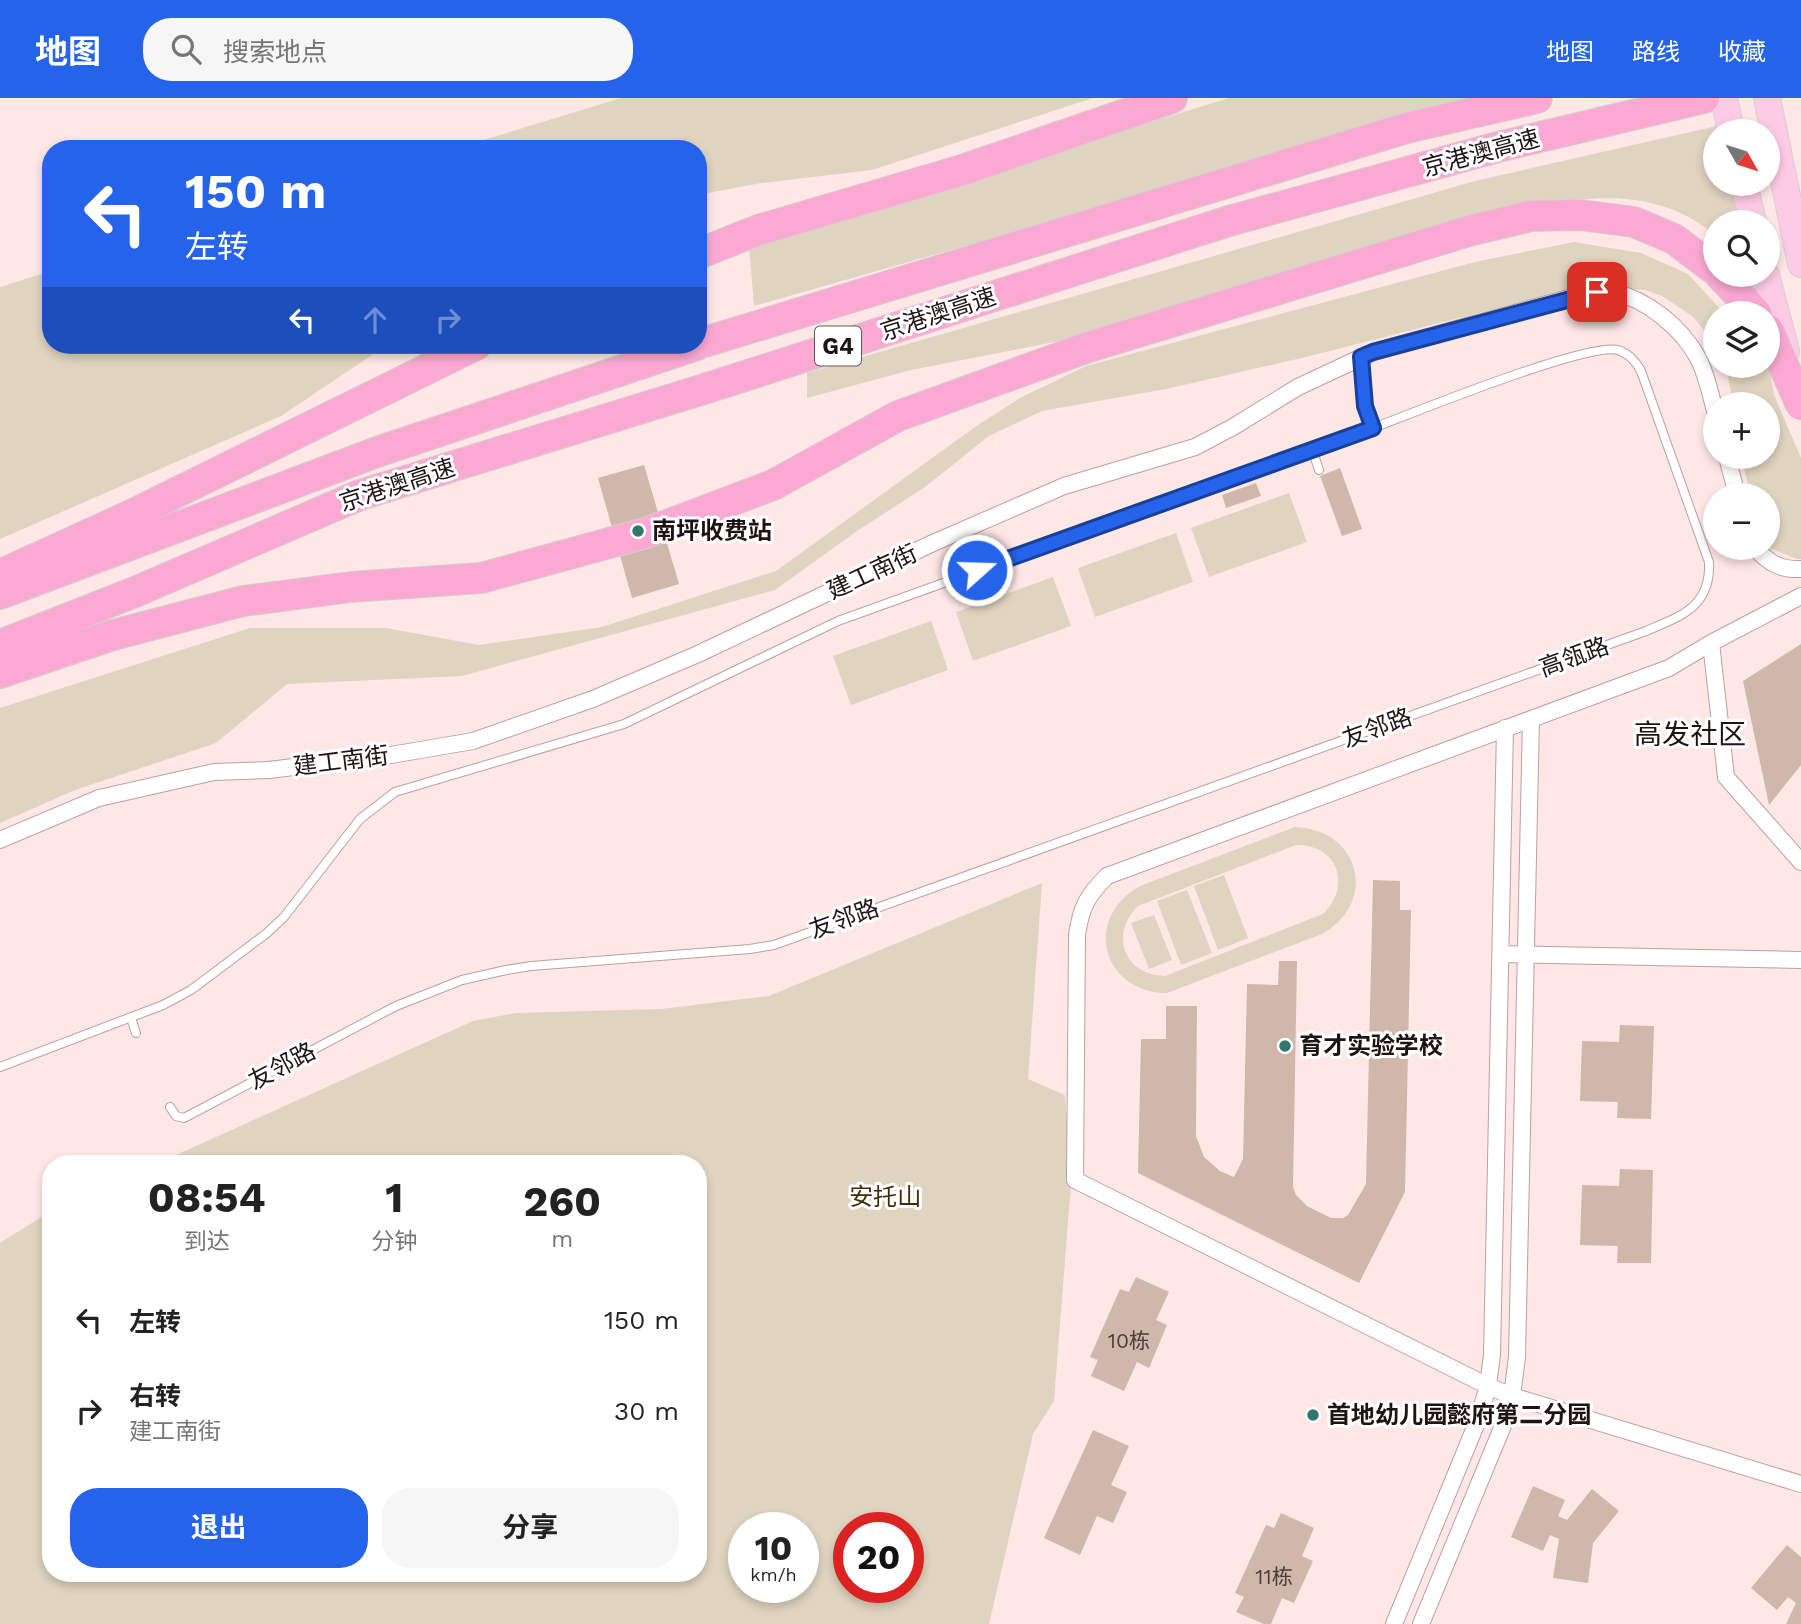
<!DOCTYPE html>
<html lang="zh">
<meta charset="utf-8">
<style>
body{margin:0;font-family:"Work Sans","Noto Sans SC",sans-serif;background:#f6f6f6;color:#222;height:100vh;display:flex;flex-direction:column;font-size:26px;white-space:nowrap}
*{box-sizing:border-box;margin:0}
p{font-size:23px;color:#767676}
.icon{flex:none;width:38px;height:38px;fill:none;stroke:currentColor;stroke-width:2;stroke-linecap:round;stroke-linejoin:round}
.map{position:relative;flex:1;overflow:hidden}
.panel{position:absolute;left:42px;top:1057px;width:665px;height:427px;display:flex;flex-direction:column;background:#fff;border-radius:28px;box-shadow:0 4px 10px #0003}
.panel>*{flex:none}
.top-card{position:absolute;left:42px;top:42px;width:665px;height:214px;border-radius:28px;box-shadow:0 4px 10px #0003;background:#2563eb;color:#fff;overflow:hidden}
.needle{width:46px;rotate:129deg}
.tools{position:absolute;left:1703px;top:21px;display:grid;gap:14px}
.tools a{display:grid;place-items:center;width:77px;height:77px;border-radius:50%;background:#fff;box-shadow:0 4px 10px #0003;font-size:35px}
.speed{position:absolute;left:728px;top:1414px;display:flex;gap:14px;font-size:35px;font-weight:700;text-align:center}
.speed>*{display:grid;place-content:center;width:91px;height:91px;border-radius:50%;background:#fff;box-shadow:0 4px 10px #0003;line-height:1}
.speed small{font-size:18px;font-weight:400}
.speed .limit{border:10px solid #d22;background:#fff;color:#111}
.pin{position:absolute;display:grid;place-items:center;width:60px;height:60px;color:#fff;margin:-30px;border-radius:14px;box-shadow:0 4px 10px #0006}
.me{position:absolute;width:77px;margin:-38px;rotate:70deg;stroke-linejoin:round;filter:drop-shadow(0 0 5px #0008)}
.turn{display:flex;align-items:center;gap:24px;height:147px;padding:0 28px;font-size:32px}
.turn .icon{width:91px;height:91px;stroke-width:2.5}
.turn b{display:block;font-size:49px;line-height:60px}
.lanes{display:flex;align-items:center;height:66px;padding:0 28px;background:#0003;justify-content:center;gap:35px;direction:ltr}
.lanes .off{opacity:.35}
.eta{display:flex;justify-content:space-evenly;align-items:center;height:119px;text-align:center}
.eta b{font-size:42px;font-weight:700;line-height:49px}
.button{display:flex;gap:14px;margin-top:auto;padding:14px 28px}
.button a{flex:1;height:80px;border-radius:28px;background:#2563eb;color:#fff;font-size:28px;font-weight:700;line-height:80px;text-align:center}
.button a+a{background:#f6f6f6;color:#222}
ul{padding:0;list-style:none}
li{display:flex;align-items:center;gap:21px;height:91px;padding:0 28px}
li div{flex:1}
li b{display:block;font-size:26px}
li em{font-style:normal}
header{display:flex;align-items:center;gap:42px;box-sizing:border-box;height:98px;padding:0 35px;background:#2563eb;color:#fff}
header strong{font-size:33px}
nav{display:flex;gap:38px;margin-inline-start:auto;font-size:24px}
.search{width:490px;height:63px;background:#f6f6f6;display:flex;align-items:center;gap:18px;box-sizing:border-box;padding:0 24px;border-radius:28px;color:#767676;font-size:26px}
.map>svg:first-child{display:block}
.green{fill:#dfd4bf;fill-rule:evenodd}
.building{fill:#cfb7aa}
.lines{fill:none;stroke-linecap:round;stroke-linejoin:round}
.service-casing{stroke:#bca09f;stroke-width:10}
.minor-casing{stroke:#bca09f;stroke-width:18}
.primary-casing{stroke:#d2d0d0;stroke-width:28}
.motorway-casing{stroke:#d2d0d0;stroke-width:32}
.service{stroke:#fff;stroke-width:8}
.minor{stroke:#fff;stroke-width:16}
.primary{stroke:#fdcbe5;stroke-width:26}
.motorway{stroke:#fba9d3;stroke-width:30}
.motorway-bridge-casing{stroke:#d2d0d0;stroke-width:32;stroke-linecap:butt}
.motorway-bridge{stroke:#fba9d3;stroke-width:30}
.route-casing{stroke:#184099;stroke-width:18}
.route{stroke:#2563eb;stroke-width:12}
.poi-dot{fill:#32776c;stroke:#fff;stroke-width:2.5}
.labels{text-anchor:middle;stroke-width:6;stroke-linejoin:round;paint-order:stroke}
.number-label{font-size:21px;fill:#4a3d39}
.shield{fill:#fff;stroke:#625a5a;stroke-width:2}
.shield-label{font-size:23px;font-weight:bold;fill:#1e1413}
.street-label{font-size:24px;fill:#1e1413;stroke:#fff}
.poi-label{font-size:24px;font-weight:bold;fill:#1e1413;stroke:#fff;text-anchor:start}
.park-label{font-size:24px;fill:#3d2d07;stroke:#fff}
.quarter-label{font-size:28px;fill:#1e1413;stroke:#fff}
</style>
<header>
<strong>地图</strong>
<div class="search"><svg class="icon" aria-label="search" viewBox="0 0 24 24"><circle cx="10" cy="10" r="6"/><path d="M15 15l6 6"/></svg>搜索地点</div>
<nav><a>地图</a><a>路线</a><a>收藏</a></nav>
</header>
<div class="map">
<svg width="1801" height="1526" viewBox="0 0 1801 1526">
<rect width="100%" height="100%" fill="#ffe7e6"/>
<path class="green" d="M621 0H1093L872 72 761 85 698 97V51H454Z
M1229 0H1485L754 208 749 148Z
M1721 27 1722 33H1715V86H1732L1740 124H1715V137C1676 104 1628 96 1579 102L1070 241 911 272 807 300V275L1475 83Z
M1574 144 1641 155 1688 176 1724 215H1715V245L1692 218 1662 198 1645 192 1581 189 1306 259 1166 291 1042 313 989 338 925 389 857 433 775 492 462 578 287 586 216 645 75 692 0 725V610L250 530H386L479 547 602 529 776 473 975 329 1020 300 1086 268 1475 164Z
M51 173V247H387L281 318 0 441V189Z
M1768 262 1774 297 1801 360V461H1797L1770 450 1768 447V397H1750L1742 359H1768V306H1733L1726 268H1768Z
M1289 395 1307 444 1209 479 1191 430Z
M1176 435 1193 484 1095 519 1078 470Z
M1053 479 1071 528 973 563 956 514Z
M931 523 948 572 851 607 833 558Z
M1295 729C1360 731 1379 804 1322 836L1167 895C1101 894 1083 820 1140 788ZM1296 747C1338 746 1352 788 1323 816L1165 878C1124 877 1109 837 1138 808Z
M1224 777 1248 840 1218 852 1194 788Z
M1042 785 1028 981 1065 997 1071 1088 1069 1111 1054 1303 1033 1336 989 1526H0V1145L51 1113V1475H698V1066H156L473 923 516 915 661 911 769 898ZM744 1430H803V1489H744ZM849 1430H908V1489H849Z
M1187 792 1212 855 1181 867 1157 803Z
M1154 817 1172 862 1149 871 1131 825Z"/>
<path class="building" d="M644 367 679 486 632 500 598 380Z
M1340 370 1362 431 1342 438 1320 378Z
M1256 385 1261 398 1226 410 1222 397Z
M1801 546V667L1769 707 1743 583Z
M1373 782 1400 783V812H1411L1405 1094 1359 1185 1138 1075 1141 941H1166V908H1197L1196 1038 1204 1059 1220 1073 1234 1079 1243 1061 1247 886 1278 887 1279 863H1297L1293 1089 1296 1097 1307 1108 1331 1120H1343L1348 1117 1366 1086Z
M1620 927 1654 928 1651 1021 1617 1020 1618 1004 1580 1003 1582 943 1619 944Z
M1620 1071 1653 1072 1651 1165H1617L1618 1148 1580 1147 1582 1087 1619 1088Z
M1136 1179 1169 1194 1156 1222 1167 1227 1149 1270 1137 1264 1124 1293 1091 1278 1098 1262 1090 1259 1120 1191 1129 1194Z
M1093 1332 1129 1348 1111 1387 1127 1394 1113 1425 1097 1418 1080 1457 1044 1440Z
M1533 1388 1565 1402 1558 1418 1567 1422 1592 1391 1619 1413 1593 1445 1588 1485 1553 1480 1559 1441 1550 1437 1543 1453 1511 1439Z
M1281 1415 1314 1430 1302 1458 1313 1463 1294 1505 1282 1500 1271 1526H1264L1236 1514 1244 1499 1235 1495 1266 1427 1274 1430Z
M1787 1447 1801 1459V1526H1786L1796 1505 1788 1499 1777 1512 1751 1490Z"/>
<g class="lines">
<defs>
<path id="service" d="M1312 351 1319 372
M131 920 136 935
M0 969 163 907 191 892 267 835 284 819 360 721 395 694 624 626 838 523 1373 330
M170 1009 176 1018 184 1020 396 908 462 882 506 872 531 868 750 851 774 847 1646 533C1681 518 1711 509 1709 464L1641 273C1636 264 1628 255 1618 252 1587 244 1413 315 1373 330L1365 308 1361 259"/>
<path id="minor" d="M1727 359 1737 397
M1755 450C1769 465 1780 472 1801 471
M1801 498 1711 545 1669 570 1107 778C1087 798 1081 809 1077 837L1075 1082 1488 1288 1512 1298 1801 1386
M1711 545 1726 679 1801 764
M0 742 99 700 214 674 269 672 391 657 473 643 593 601 698 556 933 445 1064 388 1195 349 1233 329 1298 289 1373 254 1580 197C1590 195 1602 192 1613 194 1647 201 1682 230 1698 260 1707 277 1710 295 1715 313
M1501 856 1801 862
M1394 1526 1478 1322 1488 1288 1492 1257 1505 630
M1421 1526 1502 1330 1512 1298 1517 1259 1531 621"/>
<path id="primary" d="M1724 0 1731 33
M1767 0 1801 166
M1744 86 1753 124
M1766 177 1786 253"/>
<path id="motorway" d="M698 156 758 132 962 72 1172 0
M1720 177 1756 215
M698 246 1407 30 1537 0
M4 475 129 418 476 247
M0 496 377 354 697 247
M0 547 135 494 360 397 701 292 1229 123 1498 49 1704 0
M0 575 113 537 243 503 351 489 481 480 646 435 773 387 898 318 1086 250 1469 133 1531 118 1580 117 1634 124 1674 141 1715 172"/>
</defs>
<use href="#service" class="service-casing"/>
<use href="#minor" class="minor-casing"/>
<use href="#primary" class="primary-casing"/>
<use href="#motorway" class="motorway-casing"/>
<use href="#service" class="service"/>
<use href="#minor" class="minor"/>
<use href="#primary" class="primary"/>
<use href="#motorway" class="motorway"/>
<defs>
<path id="motorway-bridge" d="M1768 232 1801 307"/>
</defs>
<use href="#motorway-bridge" class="motorway-bridge-casing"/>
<use href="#motorway-bridge" class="motorway-bridge"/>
</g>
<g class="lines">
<defs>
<path id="route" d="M977 472 1373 330 1365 308 1361 259 1373 254 1597 194"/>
</defs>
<use href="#route" class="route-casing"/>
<use href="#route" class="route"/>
</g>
<g class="poi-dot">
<circle cx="638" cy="433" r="7"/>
<circle cx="1285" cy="948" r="7"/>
<circle cx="1313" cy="1317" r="7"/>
</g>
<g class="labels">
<g class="number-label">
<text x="1129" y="1250">10栋</text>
<text x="1274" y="1486">11栋</text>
</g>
<rect class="shield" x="815" y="228.5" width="46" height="39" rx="5"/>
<g class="shield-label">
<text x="838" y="256">G4</text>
</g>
<g class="street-label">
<text transform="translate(1481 55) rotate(-15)" y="8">京港澳高速</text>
<text transform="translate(938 216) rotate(-18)" y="8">京港澳高速</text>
<text transform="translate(397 387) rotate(-18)" y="8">京港澳高速</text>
<text transform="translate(872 474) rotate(-25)" y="8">建工南街</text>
<text transform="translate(1574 559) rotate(-20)" y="8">高瓴路</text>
<text transform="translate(1377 630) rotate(-20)" y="8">友邻路</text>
<text transform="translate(341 663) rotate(-7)" y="8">建工南街</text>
<text transform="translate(844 821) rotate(-20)" y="8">友邻路</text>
<text transform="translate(282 968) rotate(-28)" y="8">友邻路</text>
</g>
<g class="poi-label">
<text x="652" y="441">南坪收费站</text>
<text x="1299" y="956">育才实验学校</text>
<text x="1327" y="1325">首地幼儿园懿府第二分园</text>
</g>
<g class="park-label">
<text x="885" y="1107">安托山</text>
</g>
<g class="quarter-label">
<text x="1690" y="646">高发社区</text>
</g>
</g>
</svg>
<div class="tools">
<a><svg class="needle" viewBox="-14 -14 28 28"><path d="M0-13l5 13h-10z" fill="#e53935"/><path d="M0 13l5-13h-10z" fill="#767676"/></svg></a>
<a><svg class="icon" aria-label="search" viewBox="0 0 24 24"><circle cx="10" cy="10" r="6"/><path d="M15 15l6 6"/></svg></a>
<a><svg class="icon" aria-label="layers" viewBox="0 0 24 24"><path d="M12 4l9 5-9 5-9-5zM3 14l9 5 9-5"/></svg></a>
<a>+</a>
<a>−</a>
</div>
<div class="speed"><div>10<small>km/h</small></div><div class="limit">20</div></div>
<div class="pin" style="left:1597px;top:194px;background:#d93025"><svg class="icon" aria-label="arrive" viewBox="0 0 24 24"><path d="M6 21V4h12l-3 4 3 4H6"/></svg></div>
<svg class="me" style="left:977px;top:472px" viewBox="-20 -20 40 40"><circle r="17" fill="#2563eb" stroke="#fff" stroke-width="3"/><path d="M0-11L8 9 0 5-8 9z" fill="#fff"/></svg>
<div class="top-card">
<div class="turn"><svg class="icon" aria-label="left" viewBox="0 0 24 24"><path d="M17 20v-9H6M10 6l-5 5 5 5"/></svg><div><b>150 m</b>左转</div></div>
<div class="lanes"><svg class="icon" aria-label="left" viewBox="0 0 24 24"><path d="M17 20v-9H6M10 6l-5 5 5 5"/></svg><svg class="icon off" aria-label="ahead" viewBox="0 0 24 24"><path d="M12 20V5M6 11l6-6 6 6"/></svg><svg class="icon off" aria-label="right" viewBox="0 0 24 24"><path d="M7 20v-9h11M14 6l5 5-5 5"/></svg></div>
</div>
<section class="panel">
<div class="eta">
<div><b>08:54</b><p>到达</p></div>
<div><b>1</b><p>分钟</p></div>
<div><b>260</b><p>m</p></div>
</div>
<ul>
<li><svg class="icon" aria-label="left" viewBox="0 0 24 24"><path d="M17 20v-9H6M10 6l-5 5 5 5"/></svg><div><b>左转</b></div><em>150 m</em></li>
<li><svg class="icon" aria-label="right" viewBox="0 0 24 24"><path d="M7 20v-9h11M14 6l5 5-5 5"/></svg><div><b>右转</b><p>建工南街</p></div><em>30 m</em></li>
</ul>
<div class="button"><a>退出</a><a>分享</a></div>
</section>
</div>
